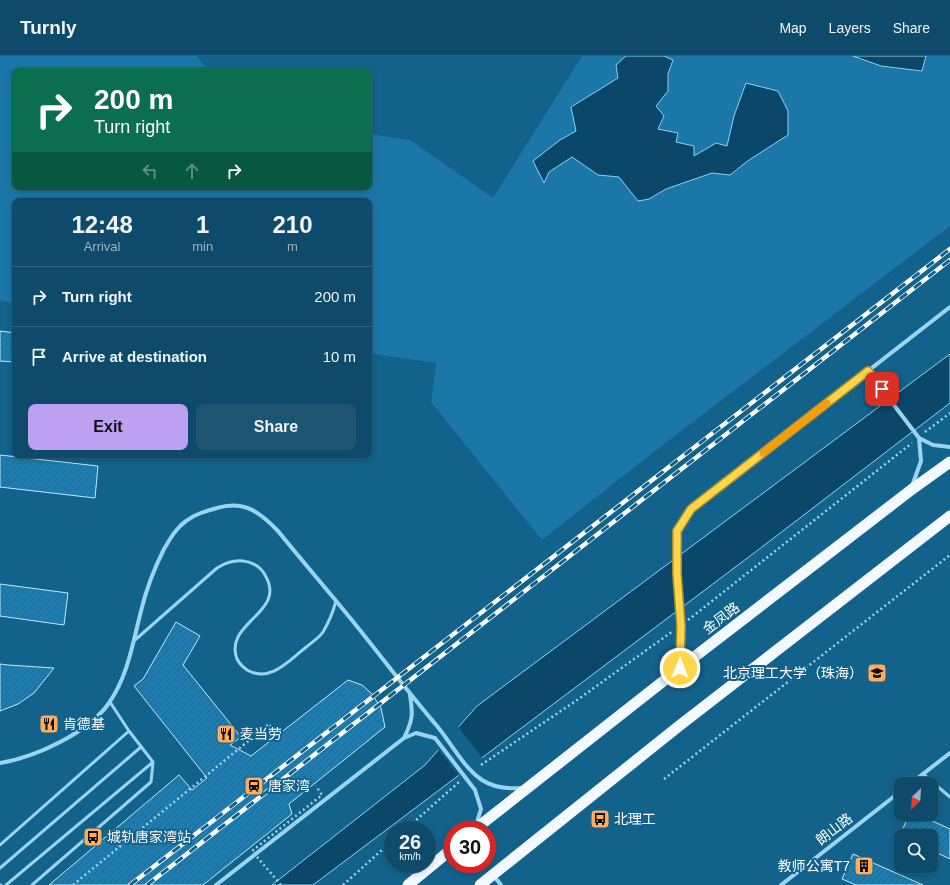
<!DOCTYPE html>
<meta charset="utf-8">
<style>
body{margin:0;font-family:Helvetica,"Noto Sans SC",sans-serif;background:#1c5471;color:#f1f3f6;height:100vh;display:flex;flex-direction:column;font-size:15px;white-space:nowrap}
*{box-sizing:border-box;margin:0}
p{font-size:13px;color:#9bb3c0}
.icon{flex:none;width:22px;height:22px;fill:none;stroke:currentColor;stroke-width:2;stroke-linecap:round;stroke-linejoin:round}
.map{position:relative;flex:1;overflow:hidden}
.details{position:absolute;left:12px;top:142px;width:360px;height:260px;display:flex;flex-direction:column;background:#0e4a69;border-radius:8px;box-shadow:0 2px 6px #0003,0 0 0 1px #2e627d}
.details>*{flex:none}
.guide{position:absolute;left:12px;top:12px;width:360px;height:122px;border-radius:8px;box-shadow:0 2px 6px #0003,0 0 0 1px #2e627d;background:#0b6e4f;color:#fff;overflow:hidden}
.needle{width:26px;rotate:205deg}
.buttons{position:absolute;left:894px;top:721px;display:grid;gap:8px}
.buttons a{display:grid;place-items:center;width:44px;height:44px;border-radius:8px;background:#0e4a69;box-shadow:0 2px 6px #0003,0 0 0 1px #2e627d;font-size:20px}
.speed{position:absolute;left:384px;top:765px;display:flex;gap:8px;font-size:20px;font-weight:700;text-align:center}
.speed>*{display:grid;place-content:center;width:52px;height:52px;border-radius:50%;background:#0e4a69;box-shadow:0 2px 6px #0003,0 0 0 1px #2e627d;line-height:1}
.speed small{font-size:10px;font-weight:400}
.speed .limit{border:6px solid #d22;background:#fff;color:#111}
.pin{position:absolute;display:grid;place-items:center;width:34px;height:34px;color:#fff;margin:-17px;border-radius:8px;box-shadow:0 2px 6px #0006}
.me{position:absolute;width:44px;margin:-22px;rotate:1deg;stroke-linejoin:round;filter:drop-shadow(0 0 3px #0008)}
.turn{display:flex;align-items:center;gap:14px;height:84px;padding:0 16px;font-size:18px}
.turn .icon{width:52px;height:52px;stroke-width:2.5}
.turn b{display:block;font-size:28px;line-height:34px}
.lanes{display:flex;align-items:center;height:38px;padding:0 16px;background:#0003;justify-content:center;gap:20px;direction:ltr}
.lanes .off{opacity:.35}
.eta{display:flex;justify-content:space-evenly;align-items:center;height:68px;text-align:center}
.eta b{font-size:24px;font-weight:700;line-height:28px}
.cta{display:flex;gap:8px;margin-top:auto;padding:8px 16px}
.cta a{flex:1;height:46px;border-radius:8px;background:#bca0f2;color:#111;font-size:16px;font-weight:700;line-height:46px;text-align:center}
.cta a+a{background:#1c5471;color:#f1f3f6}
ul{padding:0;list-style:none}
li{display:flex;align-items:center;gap:12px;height:60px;padding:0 16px;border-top:1px solid #2e627d}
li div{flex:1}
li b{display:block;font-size:15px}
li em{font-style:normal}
header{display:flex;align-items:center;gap:24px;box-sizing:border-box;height:56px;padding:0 20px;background:#0e4a69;border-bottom:1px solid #2e627d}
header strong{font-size:19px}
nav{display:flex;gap:22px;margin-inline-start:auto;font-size:14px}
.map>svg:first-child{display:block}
.green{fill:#1a77a7}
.water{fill:#0b4769;stroke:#8cd3f4}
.pier{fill:#12628c}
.building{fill:url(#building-hatch);stroke:#c2e9fc}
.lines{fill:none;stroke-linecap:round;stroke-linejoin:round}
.path{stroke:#9bd4f1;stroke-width:2.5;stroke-dasharray:2 3;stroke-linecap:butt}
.service{stroke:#9bd4f1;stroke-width:3}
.minor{stroke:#9bd4f1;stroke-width:4}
.trunk{stroke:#f2faff;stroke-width:11}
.rail-casing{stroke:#fff;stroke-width:4.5}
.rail{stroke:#12628c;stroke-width:3;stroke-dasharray:9;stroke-linecap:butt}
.path-bridge{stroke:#9bd4f1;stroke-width:2.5;stroke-dasharray:2 3;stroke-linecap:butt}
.route-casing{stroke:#a68a30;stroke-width:10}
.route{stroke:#ffd54a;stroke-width:7}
.slow{stroke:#f59e0b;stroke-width:7}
.labels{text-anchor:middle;stroke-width:4;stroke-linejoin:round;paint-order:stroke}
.street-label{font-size:14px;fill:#fff;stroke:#12628c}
.poi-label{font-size:14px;fill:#fff;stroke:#12628c;text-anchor:start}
</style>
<header>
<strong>Turnly</strong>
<nav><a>Map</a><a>Layers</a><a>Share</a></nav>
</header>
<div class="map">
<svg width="950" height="829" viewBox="0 0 950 829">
<defs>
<pattern id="building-hatch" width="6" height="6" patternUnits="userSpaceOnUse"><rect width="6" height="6" fill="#207cac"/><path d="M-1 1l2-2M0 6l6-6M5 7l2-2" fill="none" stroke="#36647c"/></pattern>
</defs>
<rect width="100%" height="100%" fill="#12628c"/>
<path class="green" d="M0 0H197L208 15H15V131H369V78L410 84 493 142 582 0H950V170L655 395 542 484 431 346 436 307 369 297V145H15V247L0 245Z"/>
<path class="water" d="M626 0H664L673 4 668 18V35L656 50 664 60 658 73 678 77 676 86 694 90V100L716 87 727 90 734 60 746 27 778 35 788 55V79L749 104 730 119 712 117 666 133 649 143 638 145 619 121 598 119 572 101 549 116 544 127 533 105 560 84 576 75 571 51 618 22 616 9Z
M853 0H926L922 15 881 10Z
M950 298V347L762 491 313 829H272L425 709 477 650Z"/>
<path class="pier" d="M457 669 483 703 460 721 437 692Z"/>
<path class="building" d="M0 275 15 277V306L0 305Z
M0 399 98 410 95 442 0 431Z
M0 528 68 537 64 569 0 560Z
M176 566 200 580 183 609 241 681 230 689 251 700 348 624 362 629 372 638 381 652 385 671 289 748 292 758 203 829H49L179 719 192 734 207 722 134 630 143 623Z
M0 608 8 609 54 612 34 637 18 648 0 655Z
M909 758H917L950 773V803L931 794V780H900Z
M853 798 923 829H856L842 823Z"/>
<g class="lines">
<path class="path" d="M925 376 950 357
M688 564 912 387
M481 709 580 642 673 575
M664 723 950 499
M405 774 459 726
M73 829 269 668 276 677
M343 829 393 784"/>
<path class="service" d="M135 584 217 512C225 507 233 504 243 505 252 506 260 510 265 519 288 557 223 566 237 603 239 607 243 611 247 614 270 627 289 605 305 592 311 587 319 582 323 576 329 566 333 556 336 545
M923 718 950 741
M0 789 129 675
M0 812 141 691
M0 829H1
M6 829 153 706
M32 829 151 726 153 706 129 675 110 646"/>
<path class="minor" d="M868 315 919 382 933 389 950 391
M912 430 921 405 919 382
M680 610 681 570 677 518V475L691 453 950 251
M404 682 416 677 435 682 475 734 481 753 476 769
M0 707C36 701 88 677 109 647 128 620 133 586 141 555 146 534 154 513 164 493 170 483 176 472 186 465 195 458 206 455 217 452 244 444 260 456 278 475 307 511 338 546 367 583 390 612 413 642 437 670 452 688 463 711 482 724 494 732 508 733 522 732
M910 728 950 697
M494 820 501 829
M216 829 404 682C413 664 413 658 410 639
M781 829 901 735"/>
<path class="trunk" d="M474 774 680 612 911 434 950 406
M408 829 453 792
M480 829 679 670 950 460"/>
<defs>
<path id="rail" d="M130 829 950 193
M147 829 950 204"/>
</defs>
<use href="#rail" class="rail-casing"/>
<use href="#rail" class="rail"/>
<path class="path-bridge" d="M281 829 252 795 322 739 316 730"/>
</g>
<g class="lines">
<defs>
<path id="route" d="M680 612 681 570 677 518V475L691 453 868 315 882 333"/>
</defs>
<use href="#route" class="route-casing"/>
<use href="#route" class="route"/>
<path class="slow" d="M763 397 827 347"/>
</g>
<defs>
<symbol id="university-square" viewBox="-11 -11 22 22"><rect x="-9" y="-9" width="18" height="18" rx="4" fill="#ffad5b" stroke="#12628c"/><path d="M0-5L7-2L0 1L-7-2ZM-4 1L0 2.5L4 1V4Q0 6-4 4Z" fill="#111"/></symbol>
<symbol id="restaurant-square" viewBox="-11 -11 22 22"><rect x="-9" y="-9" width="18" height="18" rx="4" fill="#ffad5b" stroke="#12628c"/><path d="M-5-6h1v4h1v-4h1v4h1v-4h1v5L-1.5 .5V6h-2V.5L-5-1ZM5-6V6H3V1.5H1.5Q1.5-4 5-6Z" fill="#111"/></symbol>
<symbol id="station-square" viewBox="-11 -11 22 22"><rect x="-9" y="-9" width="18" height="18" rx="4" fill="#ffad5b" stroke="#12628c"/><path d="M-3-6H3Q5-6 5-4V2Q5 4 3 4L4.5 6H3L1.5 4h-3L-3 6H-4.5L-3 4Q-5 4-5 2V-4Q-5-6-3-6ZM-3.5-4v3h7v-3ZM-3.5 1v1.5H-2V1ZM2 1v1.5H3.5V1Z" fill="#111"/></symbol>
<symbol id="bus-square" viewBox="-11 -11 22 22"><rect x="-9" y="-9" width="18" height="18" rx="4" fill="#ffad5b" stroke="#12628c"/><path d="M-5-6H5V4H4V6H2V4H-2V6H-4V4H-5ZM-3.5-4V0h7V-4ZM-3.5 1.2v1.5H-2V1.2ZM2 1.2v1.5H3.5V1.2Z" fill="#111"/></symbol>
<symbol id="building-square" viewBox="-11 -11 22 22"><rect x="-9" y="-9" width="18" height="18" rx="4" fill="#ffad5b" stroke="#12628c"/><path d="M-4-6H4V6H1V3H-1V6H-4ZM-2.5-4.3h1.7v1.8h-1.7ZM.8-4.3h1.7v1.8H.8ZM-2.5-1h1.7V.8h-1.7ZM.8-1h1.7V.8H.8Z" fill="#111"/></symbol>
</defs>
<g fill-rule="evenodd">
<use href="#university-square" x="866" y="606" width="22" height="22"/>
<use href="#restaurant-square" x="38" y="657" width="22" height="22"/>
<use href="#restaurant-square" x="215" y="667" width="22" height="22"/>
<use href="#station-square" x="243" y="719" width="22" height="22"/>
<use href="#bus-square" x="589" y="752" width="22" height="22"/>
<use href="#bus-square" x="82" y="770" width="22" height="22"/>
<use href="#building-square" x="853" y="799" width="22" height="22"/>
</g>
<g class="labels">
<g class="street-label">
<text transform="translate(721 562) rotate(-37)" y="5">金凤路</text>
<text transform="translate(834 773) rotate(-38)" y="5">朗山路</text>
</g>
<g class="poi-label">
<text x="863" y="622" text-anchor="end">北京理工大学（珠海）</text>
<text x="63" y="673">肯德基</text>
<text x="240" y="683">麦当劳</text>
<text x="268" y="735">唐家湾</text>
<text x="614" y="768">北理工</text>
<text x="107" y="786">城轨唐家湾站</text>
<text x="850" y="815" text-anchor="end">教师公寓T7</text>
</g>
</g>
</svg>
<div class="buttons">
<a><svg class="needle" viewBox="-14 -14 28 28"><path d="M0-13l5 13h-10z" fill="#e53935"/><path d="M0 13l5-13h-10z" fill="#9bb3c0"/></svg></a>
<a><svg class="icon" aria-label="search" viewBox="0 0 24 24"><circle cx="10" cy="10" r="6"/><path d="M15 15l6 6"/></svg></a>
</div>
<div class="speed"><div>26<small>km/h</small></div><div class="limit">30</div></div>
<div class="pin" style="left:882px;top:333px;background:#d93025"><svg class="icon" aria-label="arrive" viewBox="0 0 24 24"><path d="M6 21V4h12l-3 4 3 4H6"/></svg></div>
<svg class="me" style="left:680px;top:612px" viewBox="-20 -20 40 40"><circle r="17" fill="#ffd54a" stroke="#fff" stroke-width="3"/><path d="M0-11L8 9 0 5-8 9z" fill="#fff"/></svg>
<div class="guide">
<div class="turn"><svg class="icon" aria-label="right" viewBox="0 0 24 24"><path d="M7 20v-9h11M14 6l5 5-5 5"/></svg><div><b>200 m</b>Turn right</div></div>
<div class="lanes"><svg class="icon off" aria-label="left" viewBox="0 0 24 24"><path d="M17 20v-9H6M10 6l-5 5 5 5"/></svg><svg class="icon off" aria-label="ahead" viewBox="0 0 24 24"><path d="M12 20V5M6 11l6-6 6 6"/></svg><svg class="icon" aria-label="right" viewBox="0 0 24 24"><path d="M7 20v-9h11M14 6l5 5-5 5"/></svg></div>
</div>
<section class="details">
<div class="eta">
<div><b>12:48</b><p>Arrival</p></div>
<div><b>1</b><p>min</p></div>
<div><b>210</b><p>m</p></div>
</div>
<ul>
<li><svg class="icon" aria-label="right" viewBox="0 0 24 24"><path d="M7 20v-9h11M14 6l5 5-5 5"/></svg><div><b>Turn right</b></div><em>200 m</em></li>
<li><svg class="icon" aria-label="arrive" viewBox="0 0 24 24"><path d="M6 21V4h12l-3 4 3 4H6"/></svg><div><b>Arrive at destination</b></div><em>10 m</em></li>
</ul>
<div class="cta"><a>Exit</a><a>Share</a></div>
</section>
</div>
